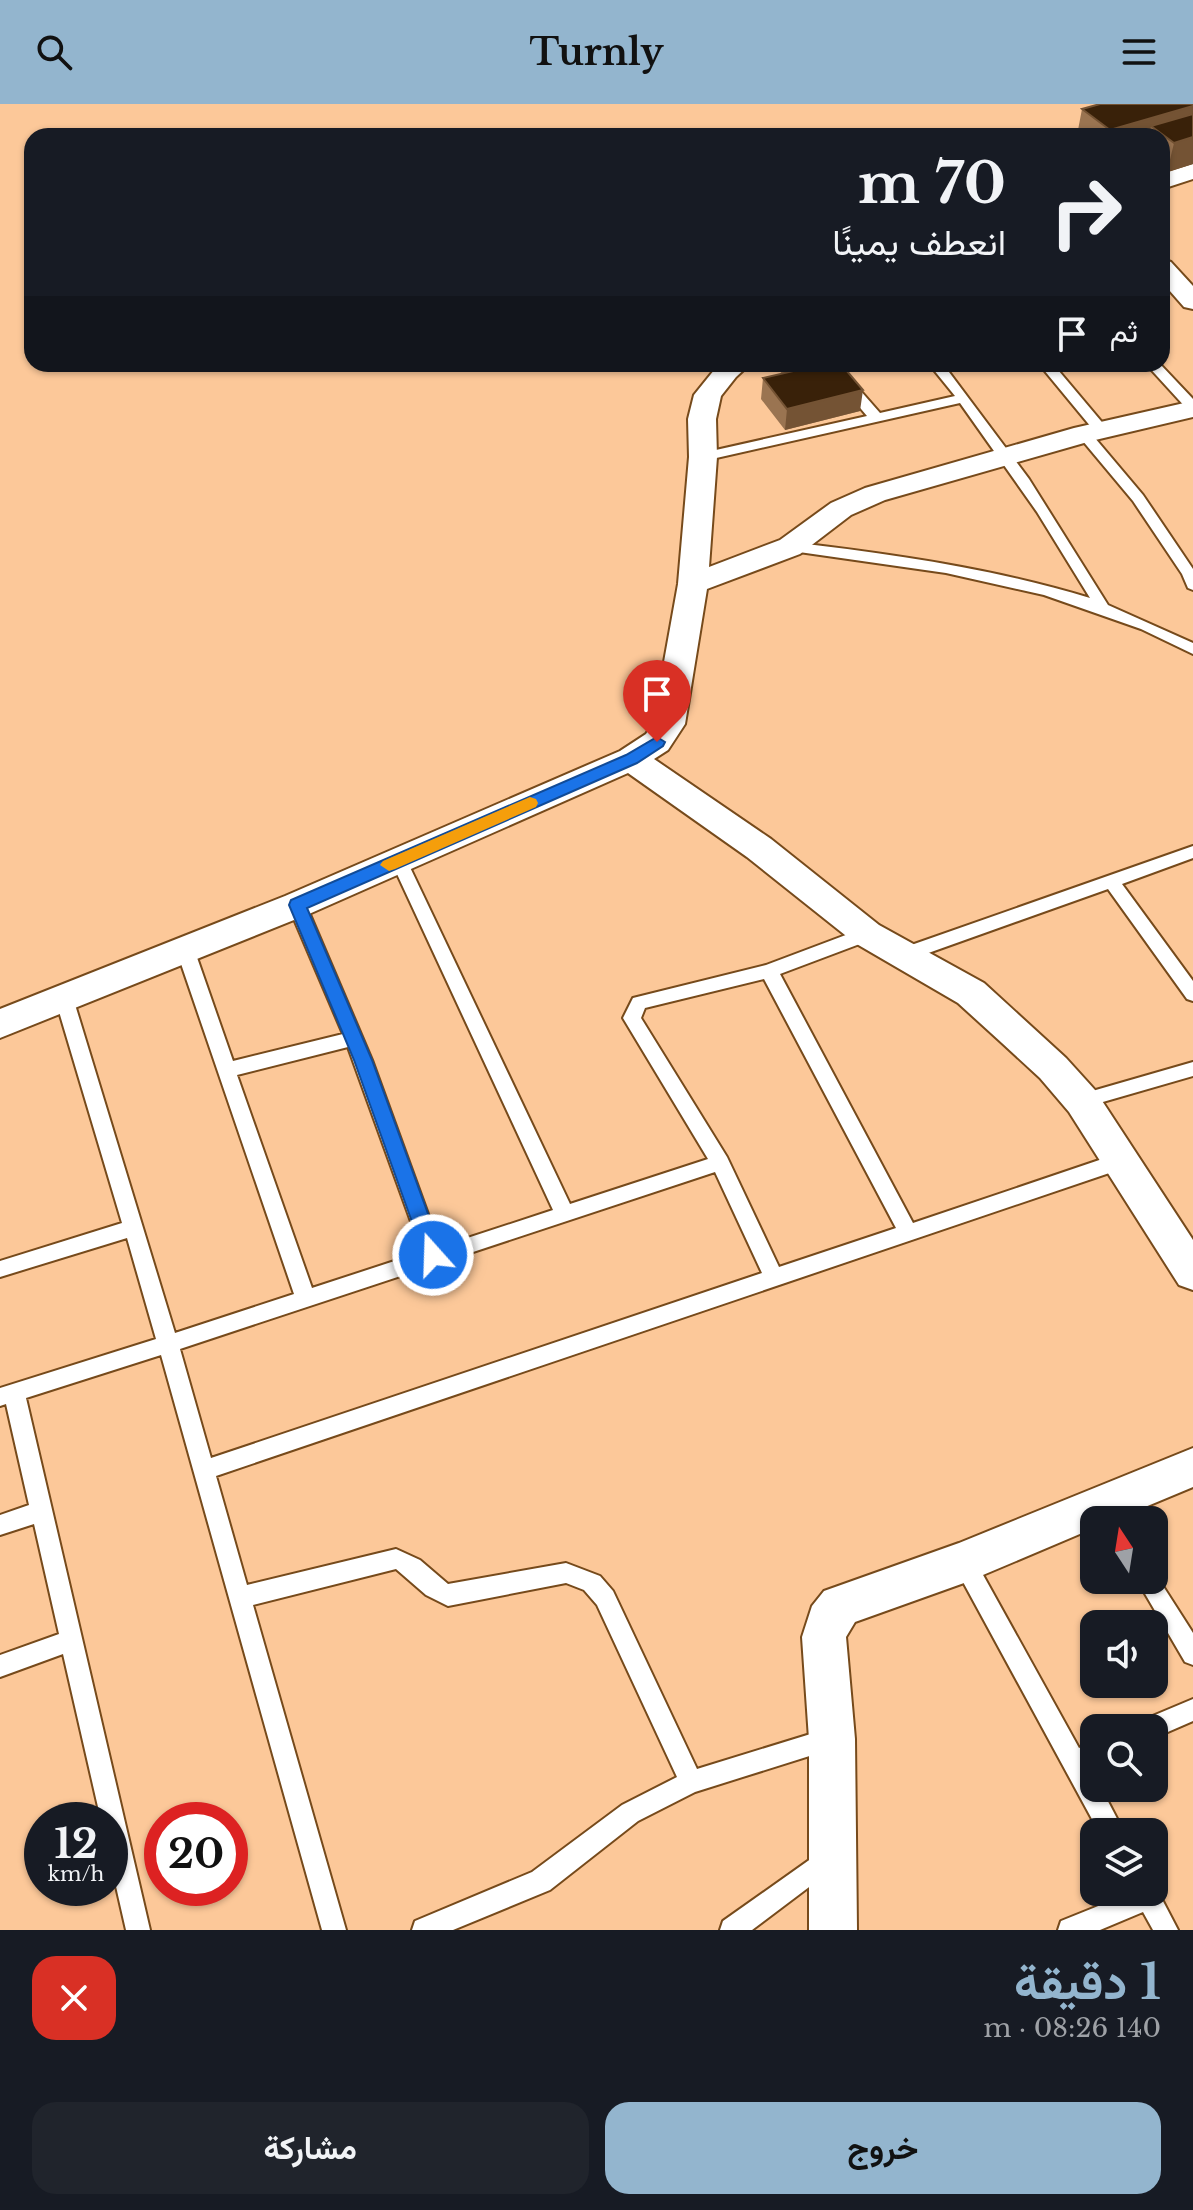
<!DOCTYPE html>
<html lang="ar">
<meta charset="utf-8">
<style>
body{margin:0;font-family:"Libre Baskerville",Vazirmatn,serif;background:#20242c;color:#f1f3f6;direction:rtl;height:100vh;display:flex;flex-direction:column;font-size:30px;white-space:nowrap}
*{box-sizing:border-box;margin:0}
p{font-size:26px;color:#9ea1a6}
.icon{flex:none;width:44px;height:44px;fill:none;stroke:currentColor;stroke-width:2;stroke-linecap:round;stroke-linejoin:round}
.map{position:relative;height:1826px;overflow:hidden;direction:ltr}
.side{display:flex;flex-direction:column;background:#171b24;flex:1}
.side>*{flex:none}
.banner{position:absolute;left:24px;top:24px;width:1146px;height:244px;border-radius:24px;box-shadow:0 2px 6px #0004;direction:rtl;background:#171b24;color:#f1f3f6;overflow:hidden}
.needle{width:52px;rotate:348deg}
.controls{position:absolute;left:1080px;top:1402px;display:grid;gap:16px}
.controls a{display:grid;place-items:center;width:88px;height:88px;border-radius:16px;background:#171b24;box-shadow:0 2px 6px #0004;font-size:40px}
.speed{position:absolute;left:24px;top:1698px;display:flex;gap:16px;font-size:40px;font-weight:700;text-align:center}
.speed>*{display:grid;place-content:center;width:104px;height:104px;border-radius:50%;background:#171b24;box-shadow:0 2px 6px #0004;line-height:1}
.speed small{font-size:20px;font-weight:400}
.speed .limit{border:12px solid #d22;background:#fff;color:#111}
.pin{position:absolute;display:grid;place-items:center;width:68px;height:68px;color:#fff;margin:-82px -34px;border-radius:50% 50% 50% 0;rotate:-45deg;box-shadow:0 0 8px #0007}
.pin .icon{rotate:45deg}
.me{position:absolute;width:88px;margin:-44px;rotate:340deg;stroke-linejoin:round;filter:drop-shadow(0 0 6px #0008)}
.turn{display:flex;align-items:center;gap:28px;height:168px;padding:0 32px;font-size:36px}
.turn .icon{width:104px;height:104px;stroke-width:2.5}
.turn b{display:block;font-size:56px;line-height:68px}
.then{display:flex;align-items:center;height:76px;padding:0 32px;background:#0003;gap:16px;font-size:30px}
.round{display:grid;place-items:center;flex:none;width:84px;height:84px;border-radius:24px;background:#20242c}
.summary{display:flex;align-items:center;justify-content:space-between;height:136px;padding:0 32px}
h1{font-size:48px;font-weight:700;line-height:60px;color:#93b5ce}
.button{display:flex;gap:16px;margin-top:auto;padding:16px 32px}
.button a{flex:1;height:92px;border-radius:24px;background:#93b5ce;color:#111;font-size:32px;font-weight:700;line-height:92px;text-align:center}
.button a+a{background:#20242c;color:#f1f3f6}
header{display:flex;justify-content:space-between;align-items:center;height:104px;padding:0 32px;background:#93b5ce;color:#111;font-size:36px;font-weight:700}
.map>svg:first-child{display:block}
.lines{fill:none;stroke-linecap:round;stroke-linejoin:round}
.service-casing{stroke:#764a1b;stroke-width:4}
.minor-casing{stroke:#764a1b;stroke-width:4}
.service{fill:#fff;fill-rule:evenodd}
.minor{fill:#fff;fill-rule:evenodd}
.wall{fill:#9a7451}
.shaded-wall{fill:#745334}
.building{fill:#392109;stroke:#745334;stroke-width:2}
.route{fill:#1a73e8;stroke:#114b97;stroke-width:2}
.slow{fill:#f59e0b}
</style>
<header><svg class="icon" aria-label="menu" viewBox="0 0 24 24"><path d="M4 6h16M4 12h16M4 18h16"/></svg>Turnly<svg class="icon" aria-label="search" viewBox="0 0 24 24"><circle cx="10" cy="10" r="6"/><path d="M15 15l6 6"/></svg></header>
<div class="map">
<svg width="1193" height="1826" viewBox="0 0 1193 1826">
<rect width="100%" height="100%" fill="#fcc899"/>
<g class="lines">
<defs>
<path id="service" d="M823 260H837L880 309 955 292 929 260H943L1029 375 1108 501 1193 539V550L1141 525 1044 491 946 469 785 446 783 443 790 438C891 450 992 464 1090 494L1037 408 960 299 703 357 698 356V350L867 312Z
M1039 260H1053L1106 323V329H1096Z
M1146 260H1160L1193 295V307L1188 306Z
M1084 326 1089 327 1143 391 1193 465V486L1188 484 1182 470 1133 397 1077 330Z
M1193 742V754L1122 780 1193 877V897L1187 895 1108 785 906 857 897 850 900 845Z
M399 751 407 757 570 1100 708 1055 623 914 633 894 766 861 867 823 873 825 876 830 873 835 780 870 913 1119 1120 1049 1127 1051 1130 1057 1127 1063 216 1372 247 1481 396 1445 420 1456 448 1480 566 1459 600 1472 613 1487 697 1665 830 1624 838 1627 842 1635 838 1643 695 1688 638 1717 550 1786 453 1826H412L415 1817 532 1768 622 1701 677 1673 597 1501 584 1486 566 1479 448 1502 426 1491 396 1465 253 1501 346 1826H322L161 1251 26 1294 150 1826H126L110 1756V1716H101L63 1550 0 1573V1551L59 1530 34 1420 0 1431V1411L29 1401 6 1300 0 1302V1284L156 1235 127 1134 0 1173V1157L122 1119 55 894 58 889H70L73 894 175 1229 294 1190 176 845 185 838 194 845 233 957 343 930 288 801 291 796H303L306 801 372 956 440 1143 553 1106 391 757ZM764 875 896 1124 779 1163 727 1053 641 914 645 904ZM348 943 422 1148 312 1184 237 971ZM715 1068 762 1169 211 1354 180 1245Z
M1193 958V972L1082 1004 1075 1002 1073 997 1075 992 1082 990Z
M964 1448 972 1451 1079 1644 1094 1637V1661L1089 1663 1094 1672V1684H1101L1124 1728H1099L956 1465 953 1458 956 1451Z
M1154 1468 1193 1529V1561L1185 1558 1137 1476H1154Z
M1193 1595V1617L1154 1634V1624H1140L1143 1616Z
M829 1742 837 1746 841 1754 837 1762 752 1826H720L723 1817Z
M1154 1780 1178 1826H1153L1143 1808 1100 1826H1058L1061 1817 1133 1788H1154Z"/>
<path id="minor" d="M1193 60V75L1162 85V70Z
M1162 155 1171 158 1193 182V205L1184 203 1162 178Z
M719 260H750L736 273 721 292 716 315 717 353 709 463 780 436 831 399 865 384 1074 324 1193 297V313L1091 337 885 396 851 411 800 450 707 485 685 620 668 646 654 655 771 735 879 821 984 879 1066 954 1095 986 1193 1136V1186L1179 1181 1069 1008 1040 974 1002 939 958 899 855 839 747 753 628 669 309 810 0 934V905L285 792 620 647 646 630 653 619 678 480 689 353 688 315 694 291Z
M1193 1344V1383L1114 1416H1094V1424L964 1479 855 1518 846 1533 855 1635 857 1826H809V1635L802 1533 812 1502 824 1487 959 1439Z"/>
</defs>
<use href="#service" class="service-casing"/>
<use href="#minor" class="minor-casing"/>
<use href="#service" class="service"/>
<use href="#minor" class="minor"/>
</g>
<path class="wall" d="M1193 0 1167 68 1162 64V32H1087L1078 26 1082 5Z
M779 260H841L860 307 785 326 761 295 763 274 782 270 779 266Z"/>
<path class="shaded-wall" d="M1193 2V20L1151 22 1149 32H1109L1110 26Z
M1193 33V60L1167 68 1174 39Z
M863 286 860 307 785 326 787 305Z"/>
<path class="building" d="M1100 0H1193V2L1110 26 1082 5Z
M1193 10V33L1174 39 1151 22Z
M793 260H841L863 286 787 305 763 274 798 266Z"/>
<path class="route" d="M657 633 665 638 663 642 637 659 307 804 372 956 443 1151 440 1157 433 1159 426 1157 354 956 289 801 291 796 626 651Z"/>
<path class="slow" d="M530 693 536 695 538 699 536 703 395 765 389 767 380 761 383 757Z"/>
</svg>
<div class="controls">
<a><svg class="needle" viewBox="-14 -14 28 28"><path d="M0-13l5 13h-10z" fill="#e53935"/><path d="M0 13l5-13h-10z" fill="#9ea1a6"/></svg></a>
<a><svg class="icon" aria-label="sound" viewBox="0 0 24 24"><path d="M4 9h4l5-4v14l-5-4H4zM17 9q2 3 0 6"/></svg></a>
<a><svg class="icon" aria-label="search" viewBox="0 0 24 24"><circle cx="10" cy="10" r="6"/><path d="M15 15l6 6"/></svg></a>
<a><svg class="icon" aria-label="layers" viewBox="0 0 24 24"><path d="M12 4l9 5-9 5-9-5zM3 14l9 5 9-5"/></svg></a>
</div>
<div class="speed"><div>12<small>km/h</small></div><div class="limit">20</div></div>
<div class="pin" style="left:657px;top:638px;background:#d93025"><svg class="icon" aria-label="arrive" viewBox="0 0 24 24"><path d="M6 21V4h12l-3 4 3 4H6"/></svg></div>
<svg class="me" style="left:433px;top:1151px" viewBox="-20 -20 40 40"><circle r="17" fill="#1a73e8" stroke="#fff" stroke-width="3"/><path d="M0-11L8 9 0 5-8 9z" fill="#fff"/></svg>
<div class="banner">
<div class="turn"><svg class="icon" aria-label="right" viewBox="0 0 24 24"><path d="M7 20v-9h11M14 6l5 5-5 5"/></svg><div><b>70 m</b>انعطف يمينًا</div></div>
<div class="then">ثم<svg class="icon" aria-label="arrive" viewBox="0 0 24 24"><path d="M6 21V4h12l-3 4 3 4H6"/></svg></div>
</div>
</div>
<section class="side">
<div class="summary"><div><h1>1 دقيقة</h1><p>140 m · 08:26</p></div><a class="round" style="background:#d93025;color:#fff"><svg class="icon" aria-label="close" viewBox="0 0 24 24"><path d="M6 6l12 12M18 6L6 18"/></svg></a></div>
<div class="button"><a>خروج</a><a>مشاركة</a></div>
</section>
